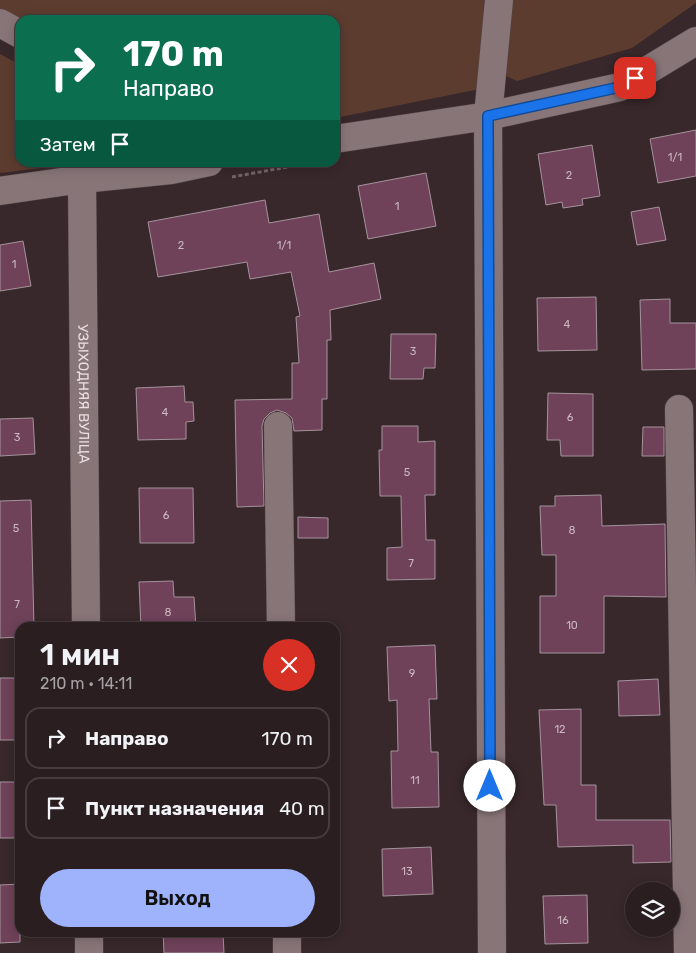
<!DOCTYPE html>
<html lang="ru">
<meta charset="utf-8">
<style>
body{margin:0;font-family:Rubik,sans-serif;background:#322729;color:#f1f3f6;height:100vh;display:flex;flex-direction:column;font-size:19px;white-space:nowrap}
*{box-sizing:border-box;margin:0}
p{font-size:16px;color:#a5a2a5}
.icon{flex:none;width:28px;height:28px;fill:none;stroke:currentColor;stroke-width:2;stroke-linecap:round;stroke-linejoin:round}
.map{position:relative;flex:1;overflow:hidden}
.details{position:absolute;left:15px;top:622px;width:325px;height:315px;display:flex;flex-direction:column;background:#2a1e20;border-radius:15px;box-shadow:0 2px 12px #0003,0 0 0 1px #463c3e}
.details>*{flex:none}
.hud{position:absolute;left:15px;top:15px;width:325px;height:152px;border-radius:15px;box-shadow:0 2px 12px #0003,0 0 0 1px #463c3e;background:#0b6e4f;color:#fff;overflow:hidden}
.buttons{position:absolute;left:625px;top:882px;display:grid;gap:10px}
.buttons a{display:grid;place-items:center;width:55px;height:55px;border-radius:50%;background:#2a1e20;box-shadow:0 2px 12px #0003,0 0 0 1px #463c3e;font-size:25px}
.pin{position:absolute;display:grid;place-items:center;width:42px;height:42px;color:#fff;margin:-21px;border-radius:10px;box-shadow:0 2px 8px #0006}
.me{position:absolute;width:55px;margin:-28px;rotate:0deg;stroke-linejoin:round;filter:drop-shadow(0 0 4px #0008)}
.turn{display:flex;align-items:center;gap:18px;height:105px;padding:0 25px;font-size:22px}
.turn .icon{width:65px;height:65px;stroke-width:2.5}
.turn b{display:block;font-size:35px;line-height:42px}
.then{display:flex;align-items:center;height:48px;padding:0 25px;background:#0003;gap:10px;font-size:19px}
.round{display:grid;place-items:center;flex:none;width:52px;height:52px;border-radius:26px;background:#322729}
.overview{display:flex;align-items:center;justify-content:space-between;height:85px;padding:0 25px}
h1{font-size:30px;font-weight:600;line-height:38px}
.action{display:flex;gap:10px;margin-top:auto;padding:10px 25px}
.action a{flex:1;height:58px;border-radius:30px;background:#9fb3fd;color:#111;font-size:20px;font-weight:600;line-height:58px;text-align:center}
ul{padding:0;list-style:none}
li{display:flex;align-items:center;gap:15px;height:62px;margin:0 10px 8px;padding:0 15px;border:2px solid #463c3e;border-radius:15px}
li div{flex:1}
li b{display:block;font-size:19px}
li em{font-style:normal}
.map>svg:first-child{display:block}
.green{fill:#5c3c2f}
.building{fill:#6f425a;stroke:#a5939c}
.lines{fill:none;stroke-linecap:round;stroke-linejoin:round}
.minor-casing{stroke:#544649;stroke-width:29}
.path{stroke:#736568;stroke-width:3;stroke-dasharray:4 2.5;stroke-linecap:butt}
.minor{stroke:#887578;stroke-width:28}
.route-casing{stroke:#114b97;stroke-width:12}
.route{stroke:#1a73e8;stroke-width:9}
.labels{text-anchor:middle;stroke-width:5;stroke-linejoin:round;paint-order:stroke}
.number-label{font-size:11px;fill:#cab7be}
.street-label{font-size:14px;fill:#e9dee0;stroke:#2e1e21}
</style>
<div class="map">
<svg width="696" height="953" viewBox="0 0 696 953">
<rect width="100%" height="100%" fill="#38282b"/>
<path class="green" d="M0 0H484L482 82 480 89 335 118V20H20L0 13Z
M507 0H696V3L632 48 517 81 506 76Z
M0 54 20 65V162L65 163 66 165 0 173Z"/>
<path class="building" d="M696 130V176L658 183 650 139Z
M592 145 600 196 582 199 583 205 563 208 562 202 546 205 538 154Z
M426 173 436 226 368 239 358 186Z
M265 200 269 223 319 214 329 272 374 263 381 299 330 310 331 340H327V399H322V430L294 431 292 418 286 413 277 410 270 413 264 419 262 426 264 506 237 507 235 400 292 399V363H299L296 317 300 316 291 272 250 279 247 262 158 277 148 222Z
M659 207 666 240 637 245 631 212Z
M23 241 31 286 0 291V245Z
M596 297 597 350 538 351 537 298Z
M670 299V323H696V369L642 370 640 300Z
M391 334H436L435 368H424L423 379H390Z
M184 386 185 402H193L194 421 186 422V439L138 440 136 388Z
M548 393 593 394V456H561L560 440H547Z
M33 418 35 454 0 456V419Z
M382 426H418V442L435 441V495H425L426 540H435V579L387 580V548L402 547 401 496H380L379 450H382Z
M643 427H664V456H642Z
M139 488H193L194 543H140Z
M601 495 602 526 665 524 666 597 604 596V653H540V596H556V555H542L540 506H555V496Z
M31 500 34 628H20V637L0 638V501Z
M298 517 328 518V538H298Z
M173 581 174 597H194L196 628H141L139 582Z
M435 645 437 699H429L431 752H438L439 807 392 808 391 751H398L397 700 389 701 387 647Z
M0 678H20V740H0Z
M658 679 660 715 619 716 618 681Z
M581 709V785H596V820H670L671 862 633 863V845L558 847 556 805H544L539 710Z
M0 782H20V838H0Z
M431 847 433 894 383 896 382 849Z
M20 884V942L0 943V885Z
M587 895 588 943 545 944 543 896Z
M163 932H223L224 953H164Z"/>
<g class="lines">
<defs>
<g id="minor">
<path d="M0 23 20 34"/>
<path d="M335 139 488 116 620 87 696 41"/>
<path id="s1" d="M80 162 82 179 86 628"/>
<path d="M0 191 82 179 171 170 209 162"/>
<path d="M679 409 688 953"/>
<path d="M278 426 281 628"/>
<path d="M89 932V953"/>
<path d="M287 932V953"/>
<path d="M492 953 488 116 499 0"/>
</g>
</defs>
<use href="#minor" class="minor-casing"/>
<path class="path" d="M232 177 315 162"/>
<use href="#minor" class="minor"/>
</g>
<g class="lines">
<defs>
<path id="route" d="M490 786 488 116 620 87 635 78"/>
</defs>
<use href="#route" class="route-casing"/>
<use href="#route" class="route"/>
</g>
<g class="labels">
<g class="number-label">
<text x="675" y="161">1/1</text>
<text x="569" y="179">2</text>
<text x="397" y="210">1</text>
<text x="181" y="249">2</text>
<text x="284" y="249">1/1</text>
<text x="14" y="268">1</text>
<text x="567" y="328">4</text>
<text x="413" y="355">3</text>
<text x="165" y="416">4</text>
<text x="570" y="421">6</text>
<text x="17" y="441">3</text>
<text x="407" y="476">5</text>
<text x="166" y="519">6</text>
<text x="16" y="532">5</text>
<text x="572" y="534">8</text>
<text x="411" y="567">7</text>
<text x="17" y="608">7</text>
<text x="168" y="616">8</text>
<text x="572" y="629">10</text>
<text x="412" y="677">9</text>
<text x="560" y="733">12</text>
<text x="415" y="784">11</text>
<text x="407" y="875">13</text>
<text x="563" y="924">16</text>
</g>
<g class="street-label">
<text dy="5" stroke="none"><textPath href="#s1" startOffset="232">УЗЫХОДНЯЯ ВУЛІЦА</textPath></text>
</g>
</g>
</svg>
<div class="buttons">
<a><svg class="icon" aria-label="layers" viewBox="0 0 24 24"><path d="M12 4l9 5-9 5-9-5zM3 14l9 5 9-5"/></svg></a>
</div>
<div class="pin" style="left:635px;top:78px;background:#d93025"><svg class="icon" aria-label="arrive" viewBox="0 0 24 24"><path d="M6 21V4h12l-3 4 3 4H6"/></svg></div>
<svg class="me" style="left:490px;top:786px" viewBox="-20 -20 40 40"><circle r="19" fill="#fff"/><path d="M0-13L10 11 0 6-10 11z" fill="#1a73e8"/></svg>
<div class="hud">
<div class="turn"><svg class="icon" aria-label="right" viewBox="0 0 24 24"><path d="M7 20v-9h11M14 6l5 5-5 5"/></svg><div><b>170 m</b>Направо</div></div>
<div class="then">Затем<svg class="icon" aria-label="arrive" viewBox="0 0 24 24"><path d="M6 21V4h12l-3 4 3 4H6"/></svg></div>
</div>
<section class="details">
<div class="overview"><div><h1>1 мин</h1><p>210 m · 14:11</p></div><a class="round" style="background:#d93025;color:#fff"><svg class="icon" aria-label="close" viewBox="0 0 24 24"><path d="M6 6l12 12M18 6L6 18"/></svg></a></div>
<ul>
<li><svg class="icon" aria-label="right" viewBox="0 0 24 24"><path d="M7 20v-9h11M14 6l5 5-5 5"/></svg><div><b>Направо</b></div><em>170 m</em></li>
<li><svg class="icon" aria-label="arrive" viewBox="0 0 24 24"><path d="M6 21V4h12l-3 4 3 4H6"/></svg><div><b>Пункт назначения</b></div><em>40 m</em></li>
</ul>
<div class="action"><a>Выход</a></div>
</section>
</div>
